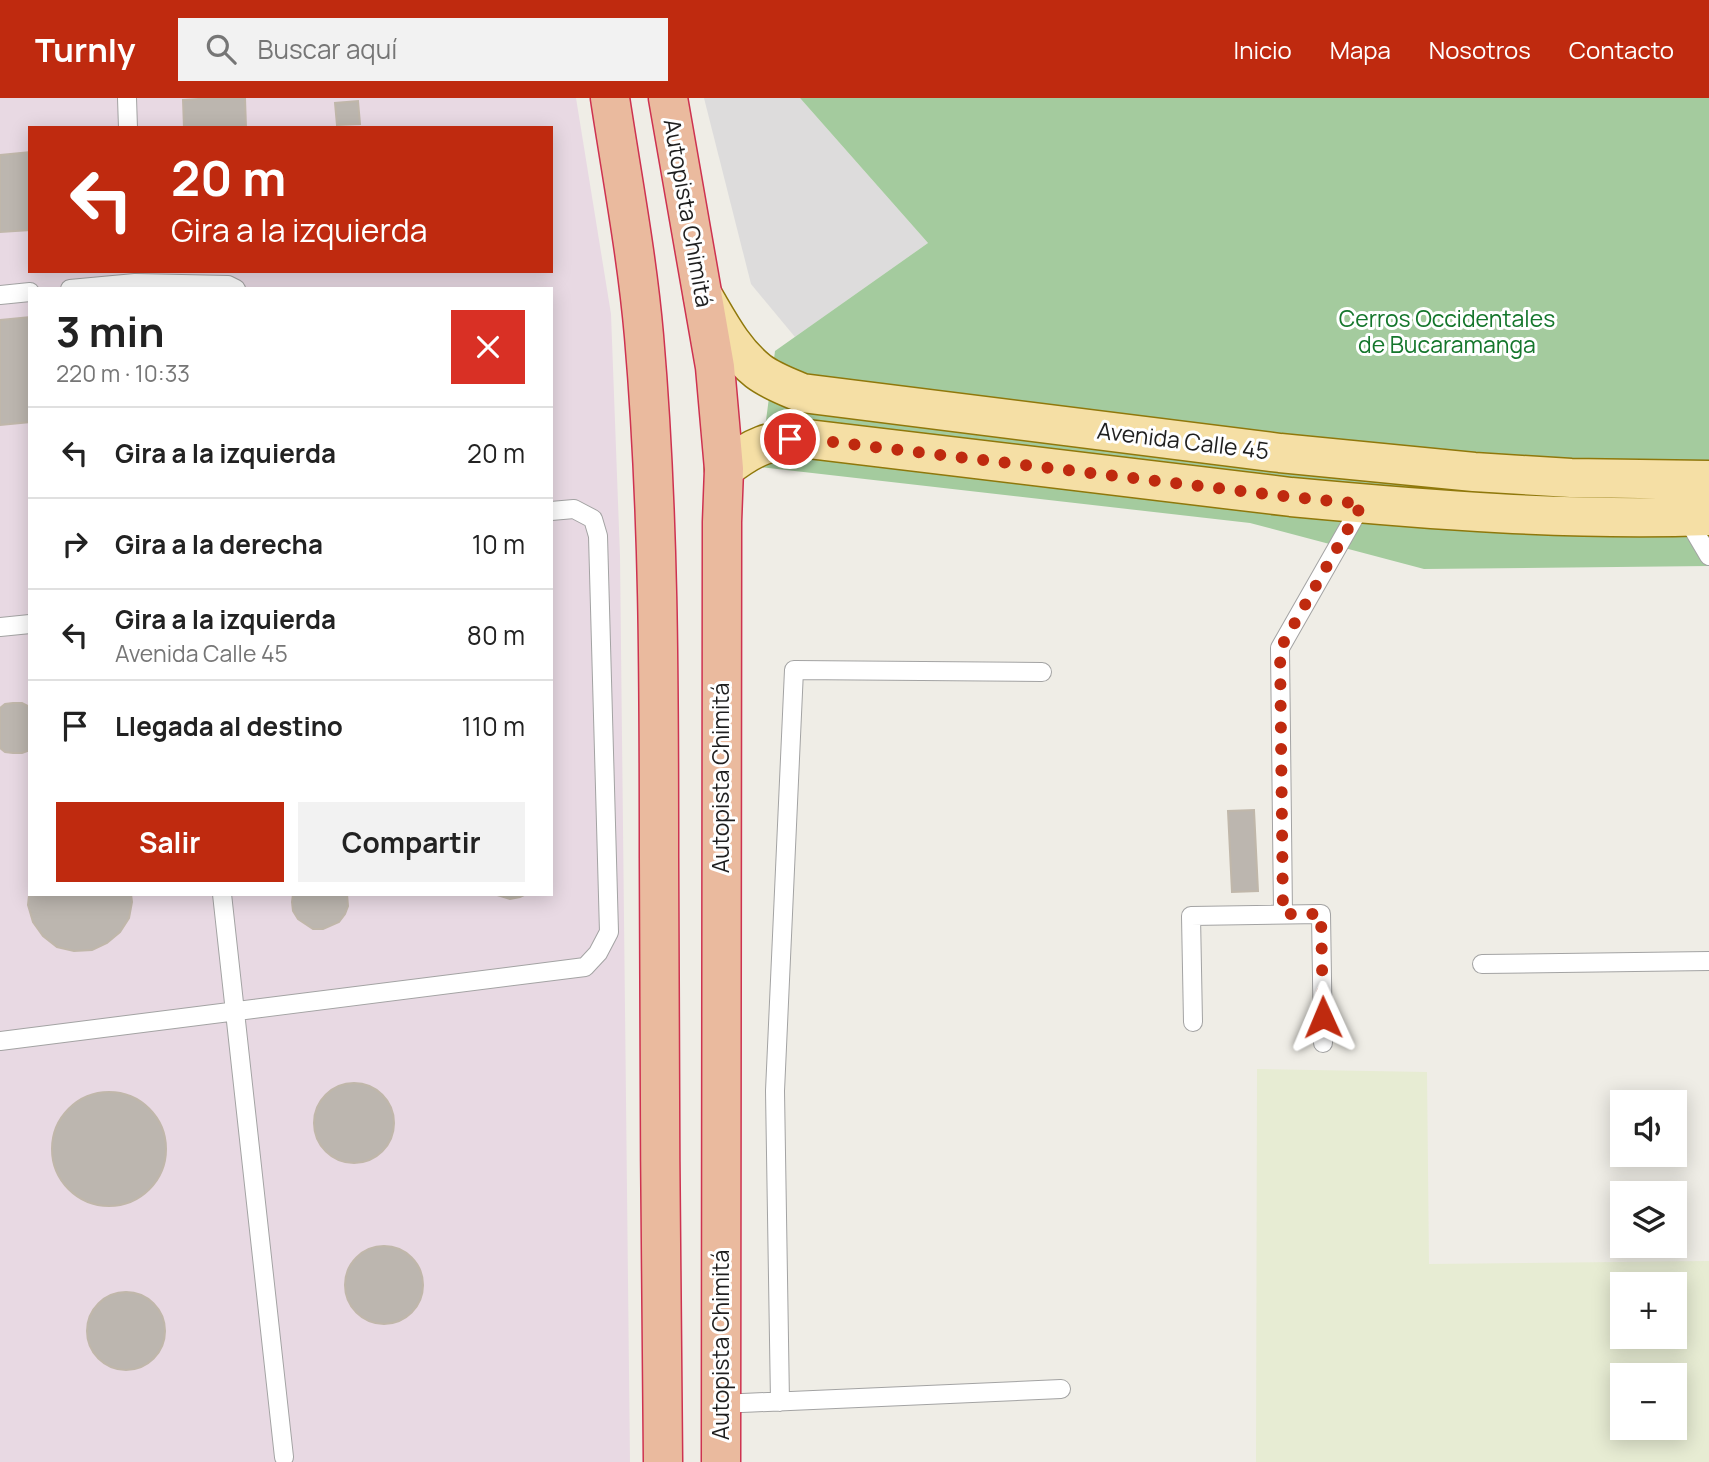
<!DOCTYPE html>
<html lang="es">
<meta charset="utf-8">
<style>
body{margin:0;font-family:Manrope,sans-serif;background:#f2f2f2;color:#222;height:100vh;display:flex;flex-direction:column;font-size:26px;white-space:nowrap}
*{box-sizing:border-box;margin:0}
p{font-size:23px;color:#767676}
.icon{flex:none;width:38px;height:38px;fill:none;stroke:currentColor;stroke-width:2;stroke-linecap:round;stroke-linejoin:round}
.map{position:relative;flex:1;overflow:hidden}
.side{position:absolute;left:28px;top:189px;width:525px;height:609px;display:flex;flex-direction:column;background:#fff;border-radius:0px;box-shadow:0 4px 18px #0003}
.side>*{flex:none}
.hud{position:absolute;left:28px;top:28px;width:525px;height:147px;border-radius:0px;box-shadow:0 4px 18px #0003;background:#bf2a0f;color:#fff;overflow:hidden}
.tools{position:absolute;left:1610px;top:992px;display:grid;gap:14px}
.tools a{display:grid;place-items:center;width:77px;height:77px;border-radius:0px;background:#fff;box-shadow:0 4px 18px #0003;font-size:35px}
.pin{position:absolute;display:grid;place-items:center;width:60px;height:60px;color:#fff;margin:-30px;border:4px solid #fff;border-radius:50%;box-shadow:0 2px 7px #0007}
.me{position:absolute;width:77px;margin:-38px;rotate:359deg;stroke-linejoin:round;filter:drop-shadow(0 0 5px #0008)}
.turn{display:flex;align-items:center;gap:24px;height:147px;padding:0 28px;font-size:32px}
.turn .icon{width:91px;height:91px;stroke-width:2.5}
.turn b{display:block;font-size:49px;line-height:60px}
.round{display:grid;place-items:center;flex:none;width:74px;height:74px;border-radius:0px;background:#f2f2f2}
.headline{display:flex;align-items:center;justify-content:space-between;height:119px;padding:0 28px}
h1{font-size:42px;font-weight:700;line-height:52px}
.button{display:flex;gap:14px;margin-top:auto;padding:14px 28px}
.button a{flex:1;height:80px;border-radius:0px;background:#bf2a0f;color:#fff;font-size:28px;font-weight:700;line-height:80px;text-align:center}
.button a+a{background:#f2f2f2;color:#222}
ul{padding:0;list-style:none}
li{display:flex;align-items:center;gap:21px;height:91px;padding:0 28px;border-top:2px solid #e0e0e0}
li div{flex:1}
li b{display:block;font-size:26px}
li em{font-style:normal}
header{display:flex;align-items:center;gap:42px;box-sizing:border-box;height:98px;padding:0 35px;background:#bf2a0f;color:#fff}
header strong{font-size:33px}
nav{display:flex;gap:38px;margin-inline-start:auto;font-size:24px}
.search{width:490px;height:63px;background:#f2f2f2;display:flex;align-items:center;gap:18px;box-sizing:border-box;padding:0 24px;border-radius:0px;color:#767676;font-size:26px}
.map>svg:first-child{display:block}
.residential{fill:#dddcdc}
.industrial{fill:#e8d9e3;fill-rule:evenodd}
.farmland{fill:#e7ecd3;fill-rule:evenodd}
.forest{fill:#a4cb9e}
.building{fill:#bcb6af;stroke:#c0b7aa;stroke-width:2}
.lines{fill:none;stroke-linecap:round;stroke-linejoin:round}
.service-casing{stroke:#a3a3a3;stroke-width:20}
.primary-casing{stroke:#8f780b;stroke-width:41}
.trunk-casing{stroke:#ce3250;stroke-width:41}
.service{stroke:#fff;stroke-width:18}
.primary{stroke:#f5dfa5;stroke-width:38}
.trunk{stroke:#eaba9e;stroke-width:38}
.route{stroke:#bf2a0f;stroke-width:12;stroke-dasharray:0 21.6}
.labels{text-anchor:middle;stroke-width:6;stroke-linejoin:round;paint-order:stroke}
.street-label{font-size:23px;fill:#1f1f1f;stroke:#fff}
.park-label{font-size:23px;fill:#14762b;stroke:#fff}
</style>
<header>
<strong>Turnly</strong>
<div class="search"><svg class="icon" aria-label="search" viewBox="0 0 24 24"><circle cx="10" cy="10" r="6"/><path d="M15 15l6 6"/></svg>Buscar aquí</div>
<nav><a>Inicio</a><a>Mapa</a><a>Nosotros</a><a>Contacto</a></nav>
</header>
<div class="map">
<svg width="1709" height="1364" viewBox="0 0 1709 1364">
<rect width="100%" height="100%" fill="#efede6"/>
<path class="residential" d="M704 0H800L928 145 795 239 751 186Z"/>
<path class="industrial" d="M0 0H576L611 216 620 458 630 1364H0ZM30 30H551V173H30ZM30 191H551V796H30Z"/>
<path class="farmland" d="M1257 971 1427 974 1429 1166 1709 1163V1364H1256ZM1622 1186H1675V1239H1622ZM1622 1278H1675V1330H1622Z"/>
<path class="forest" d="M800 0H1709V468L1424 471 1250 425 760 369 775 253 928 145Z"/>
<path class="building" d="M214 0H245L246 30H184L183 2Z
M358 3 360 26 337 27 335 5Z
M30 54V132L0 134V57Z
M30 219V324L0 327V222Z
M13 605H22L30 609V652L22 655H13L5 654 0 650V610L5 606Z
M1254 712 1258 793 1232 794 1228 713Z
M30 788V796H131L132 804 129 820 120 834 107 845 92 852 74 853 57 849 43 838 33 824 28 807Z
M293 796H347L348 808 345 816 339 824 323 831H313L298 821 293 813 292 804Z
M494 796H526L520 799 510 801Z
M314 1025a40 40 0 1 1 80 0a40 40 0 1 1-80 0Z
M52 1051a57 57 0 1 1 114 0a57 57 0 1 1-114 0Z
M345 1187a39 39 0 1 1 78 0a39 39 0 1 1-78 0Z
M87 1233a39 39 0 1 1 78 0a39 39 0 1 1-78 0Z"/>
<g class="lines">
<defs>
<path id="service" d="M127 0 128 30
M70 191 135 185 228 187 236 191
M0 197 30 194
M1686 419 1709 458
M0 529 30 526
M222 796 284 1359
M1283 816 1280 550 1362 406
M1482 866 1709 863
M1193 924 1191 818 1321 816 1323 945
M0 943 585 869 598 855 609 834 598 438 593 421 574 411 551 413
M780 1304 775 993 794 572 1042 574
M720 1306 1061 1291"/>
<path id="primary" d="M703 198C719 225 733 253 758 273 771 283 788 289 802 295L1280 355 1474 374 1571 380 1709 382
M724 371C752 349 771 340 808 341L1291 399C1430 412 1570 423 1709 418"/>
<path id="trunk" d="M610 0C622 79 637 158 644 238 659 412 659 585 659 760 660 961 660 1163 663 1364
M668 0 715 269 724 371 722 424 721 1364"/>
</defs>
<use href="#service" class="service-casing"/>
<use href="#primary" class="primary-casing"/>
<use href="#trunk" class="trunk-casing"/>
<use href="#service" class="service"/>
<use href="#primary" class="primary"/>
<use href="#trunk" class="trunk"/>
</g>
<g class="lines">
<path class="route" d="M790 341H808L1291 399 1362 406 1280 551 1283 816H1321L1323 919"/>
</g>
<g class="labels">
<g class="street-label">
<text transform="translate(688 115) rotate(80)" y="8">Autopista Chimitá</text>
<text transform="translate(1183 343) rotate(7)" y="8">Avenida Calle 45</text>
<text transform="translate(721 680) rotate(-90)" y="8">Autopista Chimitá</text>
<text transform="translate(721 1247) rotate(-90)" y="8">Autopista Chimitá</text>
</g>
<g class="park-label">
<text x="1447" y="229">Cerros Occidentales<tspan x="1447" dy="26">de Bucaramanga</tspan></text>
</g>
</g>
</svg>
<div class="tools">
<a><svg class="icon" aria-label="sound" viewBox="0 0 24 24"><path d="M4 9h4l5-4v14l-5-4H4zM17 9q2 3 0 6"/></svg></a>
<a><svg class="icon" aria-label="layers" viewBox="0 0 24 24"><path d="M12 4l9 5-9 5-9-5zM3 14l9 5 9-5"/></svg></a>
<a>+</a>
<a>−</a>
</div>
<div class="pin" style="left:790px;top:341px;background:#d93025"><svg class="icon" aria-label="arrive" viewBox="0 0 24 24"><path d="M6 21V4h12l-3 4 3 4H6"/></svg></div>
<svg class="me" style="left:1323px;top:919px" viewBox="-20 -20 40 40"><path d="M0-17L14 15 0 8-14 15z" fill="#bf2a0f" stroke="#fff" stroke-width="4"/></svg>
<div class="hud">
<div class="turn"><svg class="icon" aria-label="left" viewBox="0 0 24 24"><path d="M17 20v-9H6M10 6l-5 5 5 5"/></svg><div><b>20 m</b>Gira a la izquierda</div></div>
</div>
<section class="side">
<div class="headline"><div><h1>3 min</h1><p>220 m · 10:33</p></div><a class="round" style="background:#d93025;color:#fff"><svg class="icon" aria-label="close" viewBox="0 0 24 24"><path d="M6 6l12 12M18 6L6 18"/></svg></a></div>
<ul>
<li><svg class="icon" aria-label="left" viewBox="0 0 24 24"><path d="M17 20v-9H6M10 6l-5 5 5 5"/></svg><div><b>Gira a la izquierda</b></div><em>20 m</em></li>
<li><svg class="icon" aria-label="right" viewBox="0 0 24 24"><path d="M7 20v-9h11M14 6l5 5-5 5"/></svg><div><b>Gira a la derecha</b></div><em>10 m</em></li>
<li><svg class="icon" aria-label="left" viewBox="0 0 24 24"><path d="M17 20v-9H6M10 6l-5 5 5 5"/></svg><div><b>Gira a la izquierda</b><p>Avenida Calle 45</p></div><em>80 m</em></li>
<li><svg class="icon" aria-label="arrive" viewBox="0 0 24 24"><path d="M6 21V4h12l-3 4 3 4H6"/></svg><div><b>Llegada al destino</b></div><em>110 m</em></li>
</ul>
<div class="button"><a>Salir</a><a>Compartir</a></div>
</section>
</div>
